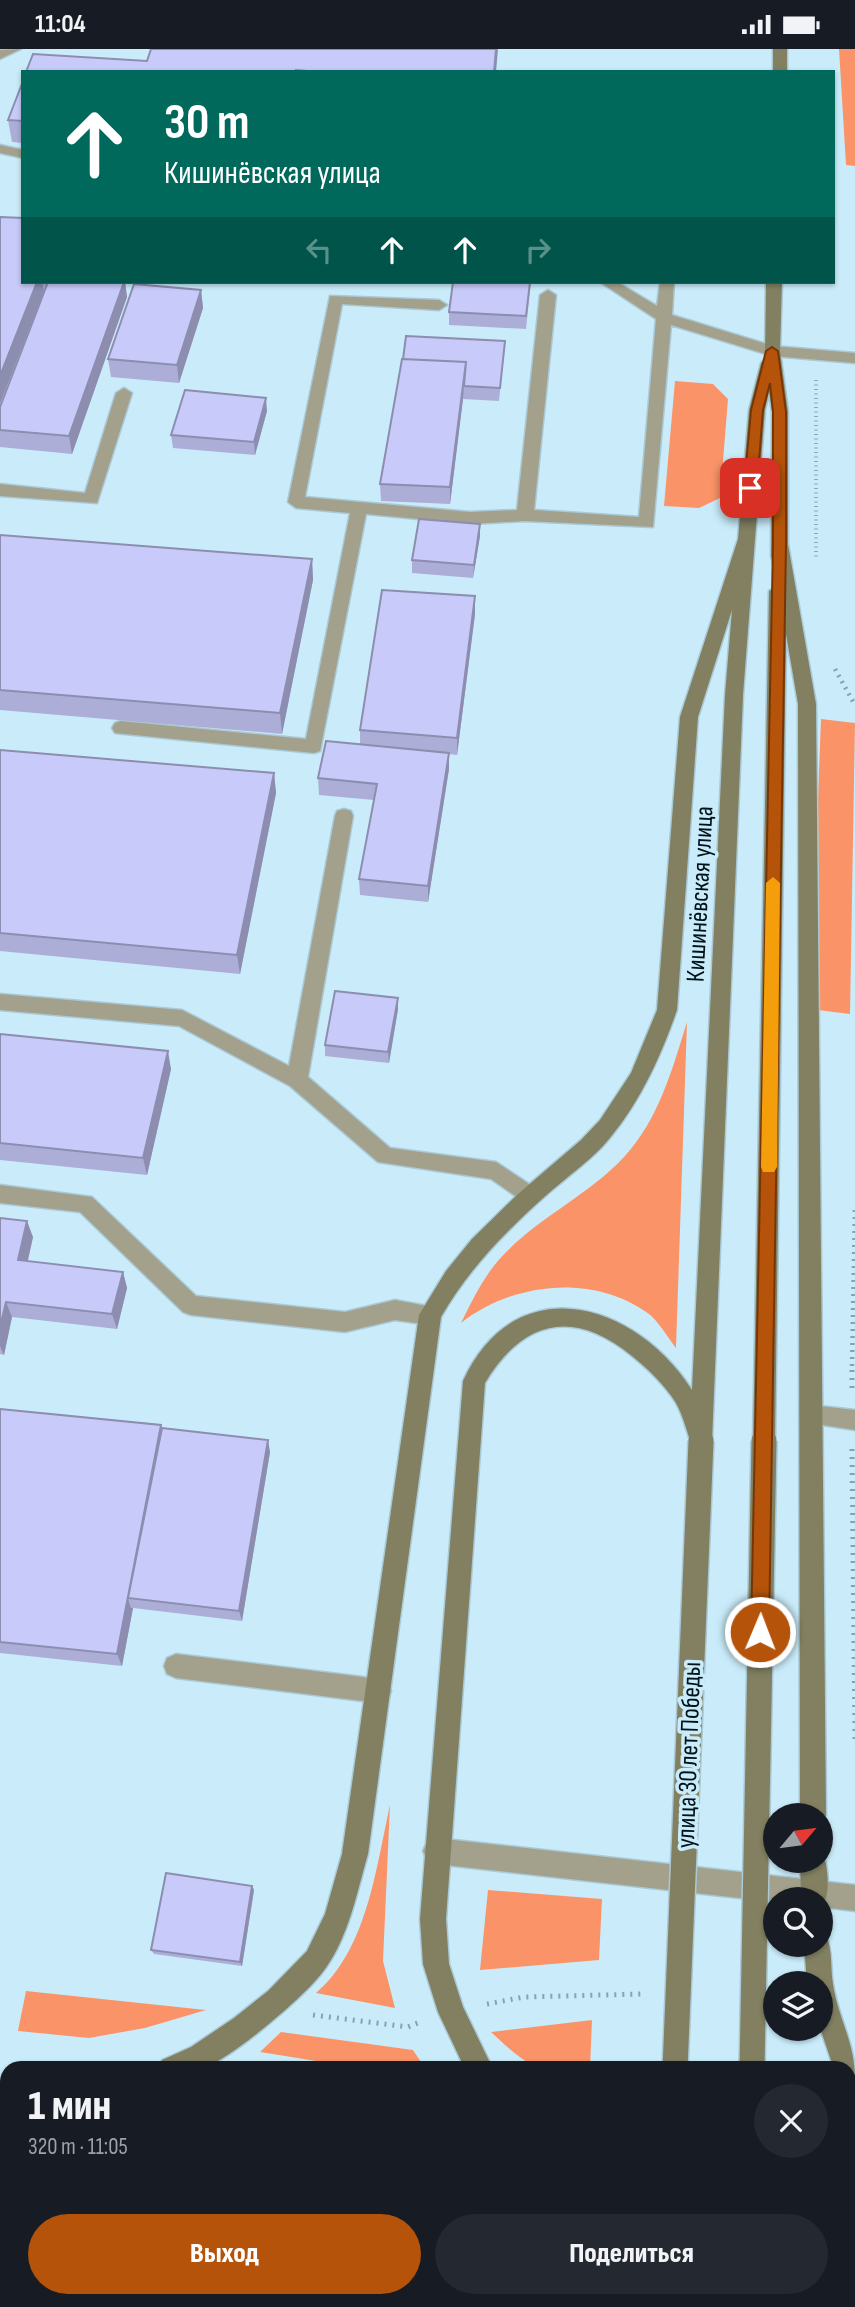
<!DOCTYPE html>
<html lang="ru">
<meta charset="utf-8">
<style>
body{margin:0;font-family:"Sofia Sans Condensed",sans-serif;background:#242831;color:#f1f3f6;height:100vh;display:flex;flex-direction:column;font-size:26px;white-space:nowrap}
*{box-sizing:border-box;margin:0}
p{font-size:23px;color:#9ea1a6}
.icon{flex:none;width:38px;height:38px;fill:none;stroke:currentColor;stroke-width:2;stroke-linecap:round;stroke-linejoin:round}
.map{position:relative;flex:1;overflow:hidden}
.sheet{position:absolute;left:0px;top:2012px;width:856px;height:247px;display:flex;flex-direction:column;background:#171b24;border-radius:21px 21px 0 0;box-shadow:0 2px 5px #0004}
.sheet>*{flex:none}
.hud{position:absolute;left:21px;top:21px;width:814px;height:214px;border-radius:0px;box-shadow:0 2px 5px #0004;background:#00695c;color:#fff;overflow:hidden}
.needle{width:46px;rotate:61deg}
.controls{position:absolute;left:763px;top:1754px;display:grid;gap:14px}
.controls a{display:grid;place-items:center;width:70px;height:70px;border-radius:50%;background:#171b24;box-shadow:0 2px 5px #0004;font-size:35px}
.pin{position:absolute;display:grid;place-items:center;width:60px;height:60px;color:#fff;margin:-30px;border-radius:14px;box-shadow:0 4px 10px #0006}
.me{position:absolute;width:77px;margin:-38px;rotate:1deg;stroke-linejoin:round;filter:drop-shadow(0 0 5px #0008)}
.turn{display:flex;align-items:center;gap:24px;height:147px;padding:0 28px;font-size:32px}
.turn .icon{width:91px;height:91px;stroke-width:2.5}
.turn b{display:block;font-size:49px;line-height:60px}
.lanes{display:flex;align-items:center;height:66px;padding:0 28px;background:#0003;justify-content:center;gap:35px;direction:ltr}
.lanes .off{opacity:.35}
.round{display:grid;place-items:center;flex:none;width:74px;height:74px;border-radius:37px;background:#242831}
.headline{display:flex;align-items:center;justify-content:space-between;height:119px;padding:0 28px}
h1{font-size:42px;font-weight:800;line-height:52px}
.primary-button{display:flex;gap:14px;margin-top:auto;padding:14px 28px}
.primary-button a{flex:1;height:80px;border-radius:42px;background:#b45309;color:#fff;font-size:28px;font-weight:800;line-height:80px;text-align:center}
.primary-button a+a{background:#242831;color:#f1f3f6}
.status{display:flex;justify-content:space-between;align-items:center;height:49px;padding:0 35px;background:#171b24;direction:ltr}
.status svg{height:19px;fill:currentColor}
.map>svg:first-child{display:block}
.green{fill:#fa9468}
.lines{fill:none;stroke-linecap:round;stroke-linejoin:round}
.lane-casing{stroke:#aac9d6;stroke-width:3}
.secondary-casing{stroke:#aac9d6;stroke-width:3}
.path-far2{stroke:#86a3af;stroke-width:3.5;stroke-dasharray:1 3.5;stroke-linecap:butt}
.path-far1{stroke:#86a3af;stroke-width:4.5;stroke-dasharray:2 5;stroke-linecap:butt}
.path{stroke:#86a3af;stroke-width:5;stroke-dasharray:2 6;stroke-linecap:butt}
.lane{fill:#a3a18c;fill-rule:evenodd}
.secondary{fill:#828061;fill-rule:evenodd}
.secondary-bridge-casing{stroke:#aac9d6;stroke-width:28;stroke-linecap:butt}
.secondary-bridge{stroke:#828061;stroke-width:25}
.wall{fill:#acaed7}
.shaded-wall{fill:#8c8daf}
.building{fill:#c8cafa;stroke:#8c8daf;stroke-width:2}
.route{fill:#b45309;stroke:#753606;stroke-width:2}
.slow{fill:#f59e0b}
.labels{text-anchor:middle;stroke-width:7;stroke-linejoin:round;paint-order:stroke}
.street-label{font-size:26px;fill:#00131b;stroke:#caecfa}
</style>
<div class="status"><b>11:04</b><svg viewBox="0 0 49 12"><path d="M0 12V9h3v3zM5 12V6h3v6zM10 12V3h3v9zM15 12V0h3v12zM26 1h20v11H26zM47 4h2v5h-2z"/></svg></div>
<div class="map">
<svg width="855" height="2258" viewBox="0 0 855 2258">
<rect width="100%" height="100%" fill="#caecfa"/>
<path class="green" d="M839 0H855V117L846 116Z
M675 332 713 335 728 350 720 449 699 459 664 457Z
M821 670 855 674 850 965 810 960Z
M687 973 676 1299C668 1289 659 1273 649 1265 594 1224 513 1233 461 1274 471 1254 480 1235 493 1218 528 1173 585 1150 624 1108 659 1070 672 1021 687 973Z
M390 1756 383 1912 395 1959 316 1944C367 1901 376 1819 390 1756Z
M488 1841 602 1850 599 1911 480 1921Z
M26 1942 206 1961 145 1979 89 1989 18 1982Z
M592 1971 590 2019C532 2020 534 2023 491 1983Z
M281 1983 413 2001 425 2019H360L260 2003Z"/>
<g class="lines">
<defs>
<path id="lane" d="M21 0 0 10V1Z
M0 96 23 101V109L0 104Z
M600 233H617L657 257 660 233H674L672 266 773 297 855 304V314L772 307 671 276 653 478 525 472 470 475 366 465 320 702 314 704 115 684 112 679 115 674 121 672 306 690 350 464 296 459 288 453 330 247 439 251 447 256 439 261 342 255 305 448 470 463 517 461 540 246 548 241 556 246 534 461 639 468 656 270Z
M124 339 132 344 97 454 0 447V435L85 444 116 344Z
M344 760 351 762 353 767 308 1028 390 1099 496 1113 538 1141 542 1147 538 1153 531 1156 524 1153 491 1130 378 1113 290 1037 179 977 0 961V945L182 961 289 1017 335 767 337 762Z
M0 1136 92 1148 196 1247 345 1263 395 1251 438 1259 441 1266 438 1273 430 1276 395 1271 345 1283 191 1266 183 1263 80 1163 0 1154Z
M811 1356 855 1361V1381L803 1373 800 1366 803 1359Z
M176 1605 379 1630 388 1633 391 1642 388 1651 379 1654 176 1629 167 1625 164 1617 167 1609Z
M436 1789 855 1836V1862L821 1858V1850H775V1853L436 1815 427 1811 423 1802 427 1793Z"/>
<path id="secondary" d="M773 0H787V23H773Z
M766 233H782L780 302 788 363V495L816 655 826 1766 821 1775V1766H800L798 655 786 585 775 1392 772 1399 764 1403 756 1399 753 1392 769 542 778 536 771 507 772 363 769 343 765 361 743 646 712 1392 709 1399 701 1403 693 1399C687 1385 684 1368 676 1354 665 1336 648 1320 632 1307 573 1259 523 1271 485 1334L446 1870 449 1915 463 1958 493 2020H465L438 1963 423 1915 420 1870 463 1332C515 1218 635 1252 692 1341L725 646 732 561 698 668 677 961C660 1010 638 1058 603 1097 587 1114 567 1128 550 1143 508 1180 469 1219 441 1268L368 1805C357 1843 349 1887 325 1920 307 1946 234 2007 206 2018 193 2023 172 2020 158 2020L162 2011 191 1998 234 1969 268 1942 307 1902 325 1865 342 1805 419 1266 446 1222 472 1190 518 1145 581 1091 600 1071 631 1024 657 961 680 668 738 490 749 361 761 314 765 310Z
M821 1801C829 1815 831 1848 821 1860V1850H801L800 1811H821Z
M821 1884 826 1886C833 1902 830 1918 833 1935 838 1969 855 1993 855 2030L849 2033V2020H834L820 1979 821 1934H807L804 1895H821Z
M0 2032 7 2033V2059L0 2058Z
M0 2167 7 2168V2196L0 2195Z
M849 2167 855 2168V2196L849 2195Z
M156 2252H187L189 2258H158Z
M530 2252H598L600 2258H532Z
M652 2252H680V2258H652Z
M733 2252H761V2258H733Z"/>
</defs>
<use href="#lane" class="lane-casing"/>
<use href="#secondary" class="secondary-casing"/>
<path class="path-far2" d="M816 331V511"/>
<path class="path-far1" d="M835 620 855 656
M852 1317 855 1159"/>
<path class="path" d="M852 1339V1316
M852 1400 855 1690
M487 1955 524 1948 642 1945
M313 1966 408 1978 418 1974"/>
<use href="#lane" class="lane"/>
<use href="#secondary" class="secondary"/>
<defs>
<path id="secondary-bridge" d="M675 2020 701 1392
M752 2020 764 1392"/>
</defs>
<use href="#secondary-bridge" class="secondary-bridge-casing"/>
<use href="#secondary-bridge" class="secondary-bridge"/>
</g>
<path class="wall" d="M23 32V94L12 93 8 71Z
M23 233H125L127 248 72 405 0 398V358L45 242Z
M531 233 526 280 449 276V263Z
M201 241 203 259 179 334 111 328 108 310Z
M505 292 499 352 463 350 450 455 381 452 380 435 403 310Z
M267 362 255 406 173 399 171 386Z
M480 475V487L473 529 412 524V511Z
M0 486 312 510 313 531 282 685 0 661Z
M475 547V565L457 706 449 705V720L428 853 360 846 359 830 374 751 319 746 318 729 360 696V681Z
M0 701 274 724 276 744 240 925 0 902Z
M398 949V960L389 1014 325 1007V996Z
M0 985 171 1020 147 1126 0 1111Z
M0 1169 33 1188 28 1212 123 1223 127 1239 117 1280 12 1268 4 1306 0 1305Z
M0 1360 161 1376 162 1379 270 1403 242 1572 133 1559 122 1617 0 1604Z
M252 1837 254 1841 242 1917 154 1905 151 1901Z"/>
<path class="shaded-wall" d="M496 0H498L496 23H494Z
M37 233H42L44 242 0 355V327Z
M124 233H125L127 248 72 405 69 387Z
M201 241 203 259 179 334 177 316Z
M464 337 463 350 450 455V438Z
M266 349 267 362 255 406 254 393Z
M480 475V487L473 529 474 516Z
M312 510 313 531 282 685 280 664Z
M475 547V565L457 706V689Z
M449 704V720L428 853V837Z
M274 724 276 744 240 925 237 906Z
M398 949V960L389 1014 388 1003Z
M168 1002 171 1020 147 1126 143 1109Z
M27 1172 33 1188 24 1227 18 1211Z
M123 1223 127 1239 117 1280 112 1265Z
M6 1253 12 1268 4 1306 0 1297V1278Z
M268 1391 270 1403 242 1572 239 1562Z
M128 1550 131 1559H133L122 1617 117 1605Z
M252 1837 254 1841 242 1917 240 1913Z"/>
<path class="building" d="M151 0H496L494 23H319L296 21V23H26L33 5 147 12Z
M23 32V72L8 71Z
M0 168 23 169V233H37L0 327Z
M48 233H124L69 387 0 381V358Z
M453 233H530L526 267 449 263Z
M134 235 201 241 177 316 108 310Z
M406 287 505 292 500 339 464 337 466 313 403 310Z
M402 310 466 313 450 438 380 435Z
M185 341 266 349 254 393 171 386Z
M419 470 480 475 474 516 412 511Z
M0 486 312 510 280 664 0 641Z
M382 541 475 547 457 689 360 681Z
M326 692 449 704 428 837 359 830 377 735 318 729Z
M0 701 274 724 237 906 0 884Z
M335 942 398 949 388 1003 325 996Z
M0 985 168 1002 143 1109 0 1094Z
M0 1169 27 1172 18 1211 123 1223 112 1265 6 1253 0 1278Z
M0 1360 161 1376 117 1605 0 1593Z
M162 1379 268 1391 239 1562 128 1549Z
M166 1824 252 1837 240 1913 151 1901Z"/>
<path class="route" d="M772 298 778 302 786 363V495L769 1583 767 1589 760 1592 754 1589 751 1583 773 495V363L770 334 763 361 757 439 750 443 744 439 751 361 766 302Z"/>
<path class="slow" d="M773 828 780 834 777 1118 774 1123H763L761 1118 766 834Z"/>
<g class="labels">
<g class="street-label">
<text transform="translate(699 845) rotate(-87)" y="9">Кишинёвская улица</text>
<text transform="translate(688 1706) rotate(-88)" y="9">улица 30 лет Победы</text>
</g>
</g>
</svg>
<div class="controls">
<a><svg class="needle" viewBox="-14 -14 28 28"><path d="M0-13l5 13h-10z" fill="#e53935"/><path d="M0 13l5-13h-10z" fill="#9ea1a6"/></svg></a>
<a><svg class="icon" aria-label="search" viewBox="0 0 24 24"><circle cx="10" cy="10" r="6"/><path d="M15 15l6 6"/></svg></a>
<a><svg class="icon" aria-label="layers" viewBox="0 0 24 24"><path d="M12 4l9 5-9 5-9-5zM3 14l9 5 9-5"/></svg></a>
</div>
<div class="pin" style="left:750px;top:439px;background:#d93025"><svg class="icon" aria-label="arrive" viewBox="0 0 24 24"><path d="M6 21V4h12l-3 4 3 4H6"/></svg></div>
<svg class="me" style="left:760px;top:1583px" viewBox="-20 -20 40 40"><circle r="17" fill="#b45309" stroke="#fff" stroke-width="3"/><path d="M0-11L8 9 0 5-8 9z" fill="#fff"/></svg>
<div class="hud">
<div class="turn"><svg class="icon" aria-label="ahead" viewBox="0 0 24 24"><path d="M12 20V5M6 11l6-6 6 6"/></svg><div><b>30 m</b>Кишинёвская улица</div></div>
<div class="lanes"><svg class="icon off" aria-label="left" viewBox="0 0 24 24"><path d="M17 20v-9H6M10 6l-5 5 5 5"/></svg><svg class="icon" aria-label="ahead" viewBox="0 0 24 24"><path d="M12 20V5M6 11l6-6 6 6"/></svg><svg class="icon" aria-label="ahead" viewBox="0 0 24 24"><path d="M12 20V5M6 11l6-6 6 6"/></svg><svg class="icon off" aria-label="right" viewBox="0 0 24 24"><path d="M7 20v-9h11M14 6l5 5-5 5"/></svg></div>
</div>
<section class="sheet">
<div class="headline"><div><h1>1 мин</h1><p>320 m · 11:05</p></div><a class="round"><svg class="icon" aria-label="close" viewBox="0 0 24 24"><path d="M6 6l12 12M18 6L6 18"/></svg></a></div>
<div class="primary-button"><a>Выход</a><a>Поделиться</a></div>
</section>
</div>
